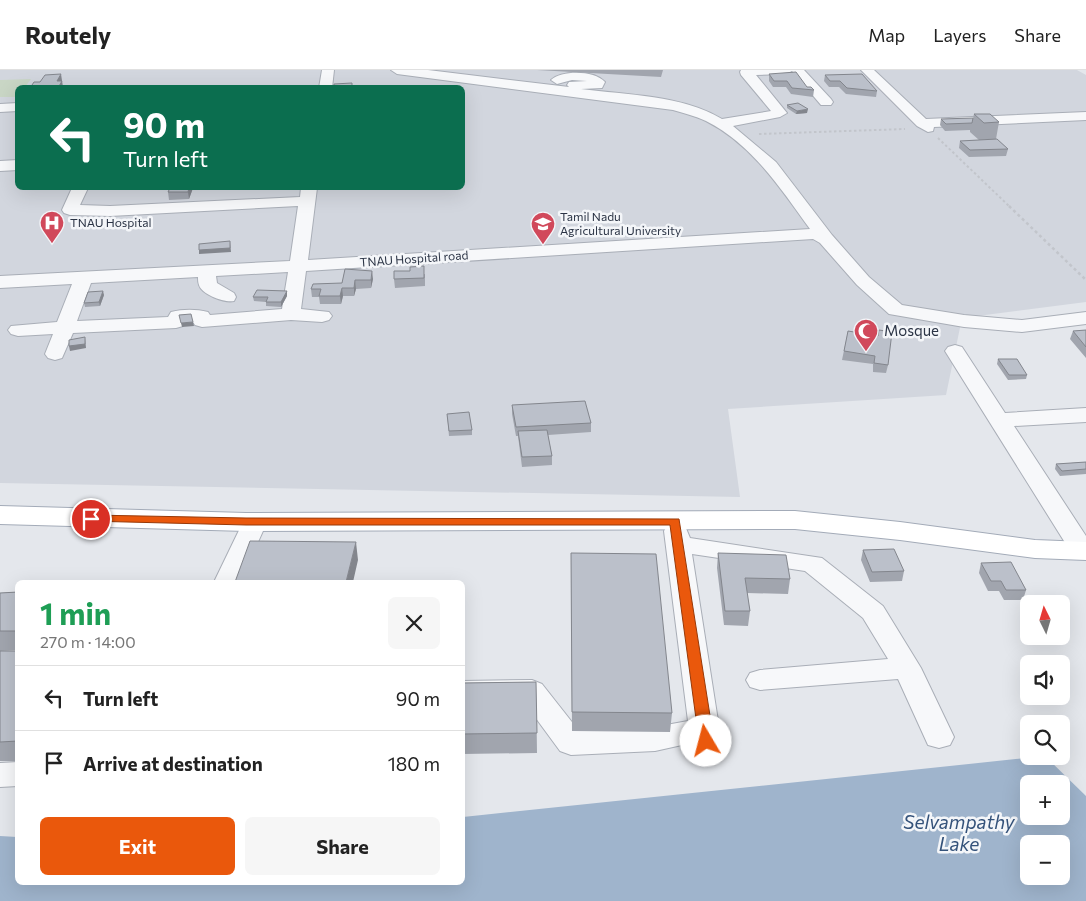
<!DOCTYPE html>
<meta charset="utf-8">
<style>
body{margin:0;font-family:Commissioner,sans-serif;background:#f6f6f6;color:#222;height:100vh;display:flex;flex-direction:column;font-size:19px;white-space:nowrap}
*{box-sizing:border-box;margin:0}
p{font-size:16px;color:#767676}
.icon{flex:none;width:28px;height:28px;fill:none;stroke:currentColor;stroke-width:2;stroke-linecap:round;stroke-linejoin:round}
.map{position:relative;flex:1;overflow:hidden}
.panel{position:absolute;left:15px;top:510px;width:450px;height:305px;display:flex;flex-direction:column;background:#fff;border-radius:8px;box-shadow:0 5px 20px #0002}
.panel>*{flex:none}
.top-card{position:absolute;left:15px;top:15px;width:450px;height:105px;border-radius:8px;box-shadow:0 5px 20px #0002;background:#0b6e4f;color:#fff;overflow:hidden}
.needle{width:32px;rotate:355deg}
.buttons{position:absolute;left:1020px;top:525px;display:grid;gap:10px}
.buttons a{display:grid;place-items:center;width:50px;height:50px;border-radius:8px;background:#fff;box-shadow:0 5px 20px #0002;font-size:25px}
.pin{position:absolute;display:grid;place-items:center;width:42px;height:42px;color:#fff;margin:-21px;border:2px solid #fff;border-radius:50%;box-shadow:0 1px 5px #0007}
.me{position:absolute;width:55px;margin:-28px;rotate:352deg;stroke-linejoin:round;filter:drop-shadow(0 0 4px #0008)}
.turn{display:flex;align-items:center;gap:18px;height:105px;padding:0 25px;font-size:22px}
.turn .icon{width:65px;height:65px;stroke-width:2.5}
.turn b{display:block;font-size:35px;line-height:42px}
.round{display:grid;place-items:center;flex:none;width:52px;height:52px;border-radius:8px;background:#f6f6f6}
.headline{display:flex;align-items:center;justify-content:space-between;height:85px;padding:0 25px}
h1{font-size:30px;font-weight:700;line-height:38px;color:#1e9e55}
.cta{display:flex;gap:10px;margin-top:auto;padding:10px 25px}
.cta a{flex:1;height:58px;border-radius:8px;background:#ea580c;color:#fff;font-size:20px;font-weight:700;line-height:58px;text-align:center}
.cta a+a{background:#f6f6f6;color:#222}
ul{padding:0;list-style:none}
li{display:flex;align-items:center;gap:15px;height:65px;padding:0 25px;border-top:1px solid #e0e0e0}
li div{flex:1}
li b{display:block;font-size:19px}
li em{font-style:normal}
header{display:flex;align-items:center;gap:30px;box-sizing:border-box;height:70px;padding:0 25px;background:#fff;border-bottom:1px solid #e0e0e0}
header strong{font-size:24px}
nav{display:flex;gap:28px;margin-inline-start:auto;font-size:18px}
.map>svg:first-child{display:block}
.built{fill:#d2d6de;fill-rule:evenodd}
.green{fill:#c9d6c5}
.water{fill:#9fb4cc;fill-rule:evenodd}
.lines{fill:none;stroke-linecap:round;stroke-linejoin:round}
.minor-casing{stroke:#a9aeb7;stroke-width:2}
.primary-casing{stroke:#a3abb8;stroke-width:2}
.path-far1{stroke:#c2c5cb;stroke-width:2;stroke-dasharray:2.5 2.5;stroke-linecap:butt}
.path{stroke:#c2c5cb;stroke-width:2.5;stroke-dasharray:3 3;stroke-linecap:butt}
.minor{fill:#f7f8fa;fill-rule:evenodd}
.primary{fill:#fff;fill-rule:evenodd}
.wall{fill:#a1a5ae}
.shaded-wall{fill:#83868d}
.building{fill:#bbc0ca;stroke:#83868d}
.route{fill:#ea580c;stroke:#983908}
.labels{text-anchor:middle;stroke-width:5;stroke-linejoin:round;paint-order:stroke}
.far-poi-label{font-size:12px;fill:#2b3445;stroke:#f4f6f9;text-anchor:start}
.far-street-label{font-size:12px;fill:#2b3445;stroke:#f4f6f9}
.poi-label{font-size:15px;fill:#2b3445;stroke:#f4f6f9;text-anchor:start}
.near-water-label{font-size:19px;font-style:italic;fill:#34527a;stroke:#f4f6f9}
</style>
<header>
<strong>Routely</strong>
<nav><a>Map</a><a>Layers</a><a>Share</a></nav>
</header>
<div class="map">
<svg width="1086" height="831" viewBox="0 0 1086 831">
<rect width="100%" height="100%" fill="#e4e7ec"/>
<path class="built" d="M0 0H1077L1086 5V232L962 248 946 325 728 339 740 427 0 413ZM18 18H462V118H18Z"/>
<path class="green" d="M31 9 25 17 18 18 17 27H0V10Z"/>
<path class="water" d="M1045 686 1086 726V831H0V766L17 767 18 812H462L463 747ZM1029 714H1061V746H1029ZM1029 774H1061V806H1029Z"/>
<g class="lines">
<defs>
<path id="minor" d="M322 0H334L332 18H319Z
M391 0H428L569 17 567 15 569 12 587 11 572 10 557 14 551 10C562 0 594 0 605 12L602 18 581 19C627 25 682 25 722 49L771 41 741 5 740 2 741 0H804L831 29 833 32 831 35H821L792 1 786 4 756 5 787 43 780 47 733 56 776 92 832 165 869 207 902 235 964 245 1022 250 1086 242V254L1022 262 964 257 889 244 857 215 820 173 813 169 306 201 301 239 329 242 332 246 329 250 322 252 291 250 202 257 195 255 193 252H186L183 256 176 258 73 263 62 288 55 290 48 288 45 284 53 264 18 266 11 264 8 260 11 256 57 252 72 214 0 218V206L290 191 298 136 110 146 70 145 64 143 62 140 72 118H88L80 135 110 136 300 127 301 118H317L308 190 810 159C781 119 752 74 706 51 695 46 683 43 673 40L397 4ZM288 202 282 239 210 245 208 242C196 239 183 239 171 242L168 247 77 251 91 213 198 207C198 210 198 212 199 215 202 225 225 233 234 231L236 227 234 223 217 213 216 206Z
M861 0H874L926 49 1086 42V50L934 57 933 61 928 62 917 56Z
M18 33V41L0 42V34Z
M18 90V100L0 101V91Z
M955 275 962 277 1005 343 1086 338V352L1014 356 1086 466V488L1074 487 945 281 948 277Z
M255 444 264 447 267 452 240 512H214L243 452 246 447Z
M676 453 685 456 690 468 822 488 883 536 921 598 954 667 950 675 939 678 928 675 898 609 760 620 750 617 746 610 750 603 760 600 888 589 863 548 805 501 692 484 723 683 719 691 708 695 697 691 693 683 691 673 655 681 571 685 560 681 524 632 462 633V611L532 610 542 614 579 661 655 657 688 651 664 461 667 456Z
M18 692V716L0 717V693Z"/>
<path id="primary" d="M0 436 246 443 795 441 900 452 1035 470 1086 472V490L1035 488 900 470 795 459 246 461 0 454Z"/>
</defs>
<use href="#minor" class="minor-casing"/>
<use href="#primary" class="primary-casing"/>
<path class="path-far1" d="M759 64 905 59
M938 68 1010 137"/>
<path class="path" d="M1009 136 1086 210"/>
<use href="#minor" class="minor"/>
<use href="#primary" class="primary"/>
</g>
<path class="wall" d="M537 0H663L661 7Z
M769 4 807 17 814 20 813 27 791 24 786 17H773L769 11Z
M825 5 877 21 876 27 846 24 839 17H829L824 11Z
M787 35 807 43 796 44 787 38Z
M974 44 999 52 996 69 1008 79 1006 86 969 87 959 78 960 71 979 70 970 62V60L945 61 940 55 941 49 973 48Z
M193 118 189 129 169 130 168 122Z
M345 199 373 209 371 218 356 219 354 226H343L341 234H320L319 227H312L311 219 342 213Z
M425 204V216L395 218 394 209Z
M287 221V226L281 237 266 236V232L254 231 253 227Z
M104 225 100 236 85 237 84 233Z
M1086 260V288L1070 269 1073 261Z
M848 261 888 295 886 303 873 302V294L842 290Z
M998 289 1027 305 1026 309 1008 310 997 294Z
M512 335 591 353V362L548 365 552 386V395L522 397 518 366H516L512 344Z
M447 344 472 360V365L449 366Z
M1086 392V404L1060 406 1055 399 1056 394Z
M863 480 904 501 902 511 870 512 861 490Z
M571 483 672 643 670 662 572 661Z
M718 483 790 509 788 524 747 523 750 541 748 556 724 555 717 498Z
M981 493 1026 520 1023 530H1004L999 521H988L979 503Z
M18 522V580L0 581V523Z
M0 581H18V691H0Z
M536 612 537 683 462 684V613Z"/>
<path class="shaded-wall" d="M61 4 63 17 58 18 57 11Z
M808 39 807 43 796 44 797 41Z
M189 118H193L189 129 188 122Z
M230 171 231 182 199 184V180Z
M372 201 373 209 371 218V210Z
M355 210 356 219 354 226V218Z
M342 218 343 226 341 234 340 226Z
M103 221 104 225 100 236 99 232Z
M287 221V226L281 237V232Z
M193 252 194 256 182 257 181 253Z
M85 267 86 278 70 281 69 276Z
M356 472 358 490 353 512H346Z"/>
<path class="building" d="M796 2 807 17H811L814 20 792 18 787 11H774L769 4Z
M61 4 57 11H62L58 18H30L34 12H40L45 5Z
M862 4 877 21 847 18 840 11H830L825 5Z
M352 13V18H334V14Z
M798 33 808 39 797 41 787 35Z
M974 44H990L999 52 984 53Z
M973 48 972 53 946 54 941 49Z
M997 69 1008 79 970 80 960 71Z
M170 118H189L188 122H168Z
M230 171V178L199 180V174Z
M424 196V208L394 209V201H410V197Z
M345 199 372 201 371 210H355L354 218H342L340 226H319L321 219H311L313 214 342 213Z
M257 220 287 221 281 232H266L268 227H253Z
M103 221 99 232 84 233 88 222Z
M191 244 193 252 181 253 179 245Z
M879 260 892 262 888 295 874 293 875 286 844 281 848 261 878 266Z
M1086 260V277L1073 261Z
M85 267V274L69 276V270Z
M998 289H1017L1027 305H1009Z
M585 331 591 353 516 357 512 335Z
M469 342 472 360 449 361 447 344Z
M547 360 552 386 522 387 518 361Z
M1086 392V399L1062 401 1056 394Z
M250 471 356 472 346 512H235Z
M894 479 904 501 872 502 863 480Z
M571 483 656 484 672 643 572 642Z
M718 483 786 485 790 509 745 508 750 541H725Z
M1011 492 1026 520H1006L1001 511H991L981 493Z
M18 522V561H0V523Z
M0 581H18V671L0 672Z
M536 612 537 663 462 664V613Z"/>
<path class="route" d="M91 445 246 448 679 449 714 671 711 675 706 677 701 675 699 671 670 455H246L87 451 85 449Z"/>
<defs>
<symbol id="hospital-pin" viewBox="-11 -11 22 30"><path d="M0 17L-7.5 6A9.5 9.5 0 1 1 7.5 6Z" fill="#d1495b" stroke="#f4f6f9"/><path d="M-5-5h3v3.5h4V-5h3V5h-3V1.5h-4V5h-3Z" fill="#fff"/></symbol>
<symbol id="university-pin" viewBox="-11 -11 22 30"><path d="M0 17L-7.5 6A9.5 9.5 0 1 1 7.5 6Z" fill="#d1495b" stroke="#f4f6f9"/><path d="M0-5L7-2L0 1L-7-2ZM-4 1L0 2.5L4 1V4Q0 6-4 4Z" fill="#fff"/></symbol>
<symbol id="mosque-pin" viewBox="-11 -11 22 30"><path d="M0 17L-7.5 6A9.5 9.5 0 1 1 7.5 6Z" fill="#d1495b" stroke="#f4f6f9"/><path d="M3.5-4.9A6 6 0 1 0 3.5 4.9A5 5 0 1 1 3.5-4.9Z" fill="#fff"/></symbol>
</defs>
<g fill-rule="evenodd">
<use href="#hospital-pin" x="38" y="139" width="28" height="38"/>
<use href="#university-pin" x="529" y="140" width="28" height="38"/>
<use href="#mosque-pin" x="852" y="247" width="28" height="38"/>
</g>
<g class="labels">
<g class="far-poi-label">
<text x="560" y="151">Tamil Nadu<tspan x="560" dy="14">Agricultural University</tspan></text>
<text x="70" y="157">TNAU Hospital</text>
</g>
<g class="far-street-label">
<text transform="translate(414 189) rotate(-4)" y="4">TNAU Hospital road</text>
</g>
<g class="poi-label">
<text x="884" y="266">Mosque</text>
</g>
<g class="near-water-label">
<text x="959" y="759">Selvampathy<tspan x="959" dy="22">Lake</tspan></text>
</g>
</g>
</svg>
<div class="buttons">
<a><svg class="needle" viewBox="-14 -14 28 28"><path d="M0-13l5 13h-10z" fill="#e53935"/><path d="M0 13l5-13h-10z" fill="#767676"/></svg></a>
<a><svg class="icon" aria-label="sound" viewBox="0 0 24 24"><path d="M4 9h4l5-4v14l-5-4H4zM17 9q2 3 0 6"/></svg></a>
<a><svg class="icon" aria-label="search" viewBox="0 0 24 24"><circle cx="10" cy="10" r="6"/><path d="M15 15l6 6"/></svg></a>
<a>+</a>
<a>−</a>
</div>
<div class="pin" style="left:91px;top:449px;background:#d93025"><svg class="icon" aria-label="arrive" viewBox="0 0 24 24"><path d="M6 21V4h12l-3 4 3 4H6"/></svg></div>
<svg class="me" style="left:706px;top:671px" viewBox="-20 -20 40 40"><circle r="19" fill="#fff"/><path d="M0-13L10 11 0 6-10 11z" fill="#ea580c"/></svg>
<div class="top-card">
<div class="turn"><svg class="icon" aria-label="left" viewBox="0 0 24 24"><path d="M17 20v-9H6M10 6l-5 5 5 5"/></svg><div><b>90 m</b>Turn left</div></div>
</div>
<section class="panel">
<div class="headline"><div><h1>1 min</h1><p>270 m · 14:00</p></div><a class="round"><svg class="icon" aria-label="close" viewBox="0 0 24 24"><path d="M6 6l12 12M18 6L6 18"/></svg></a></div>
<ul>
<li><svg class="icon" aria-label="left" viewBox="0 0 24 24"><path d="M17 20v-9H6M10 6l-5 5 5 5"/></svg><div><b>Turn left</b></div><em>90 m</em></li>
<li><svg class="icon" aria-label="arrive" viewBox="0 0 24 24"><path d="M6 21V4h12l-3 4 3 4H6"/></svg><div><b>Arrive at destination</b></div><em>180 m</em></li>
</ul>
<div class="cta"><a>Exit</a><a>Share</a></div>
</section>
</div>
